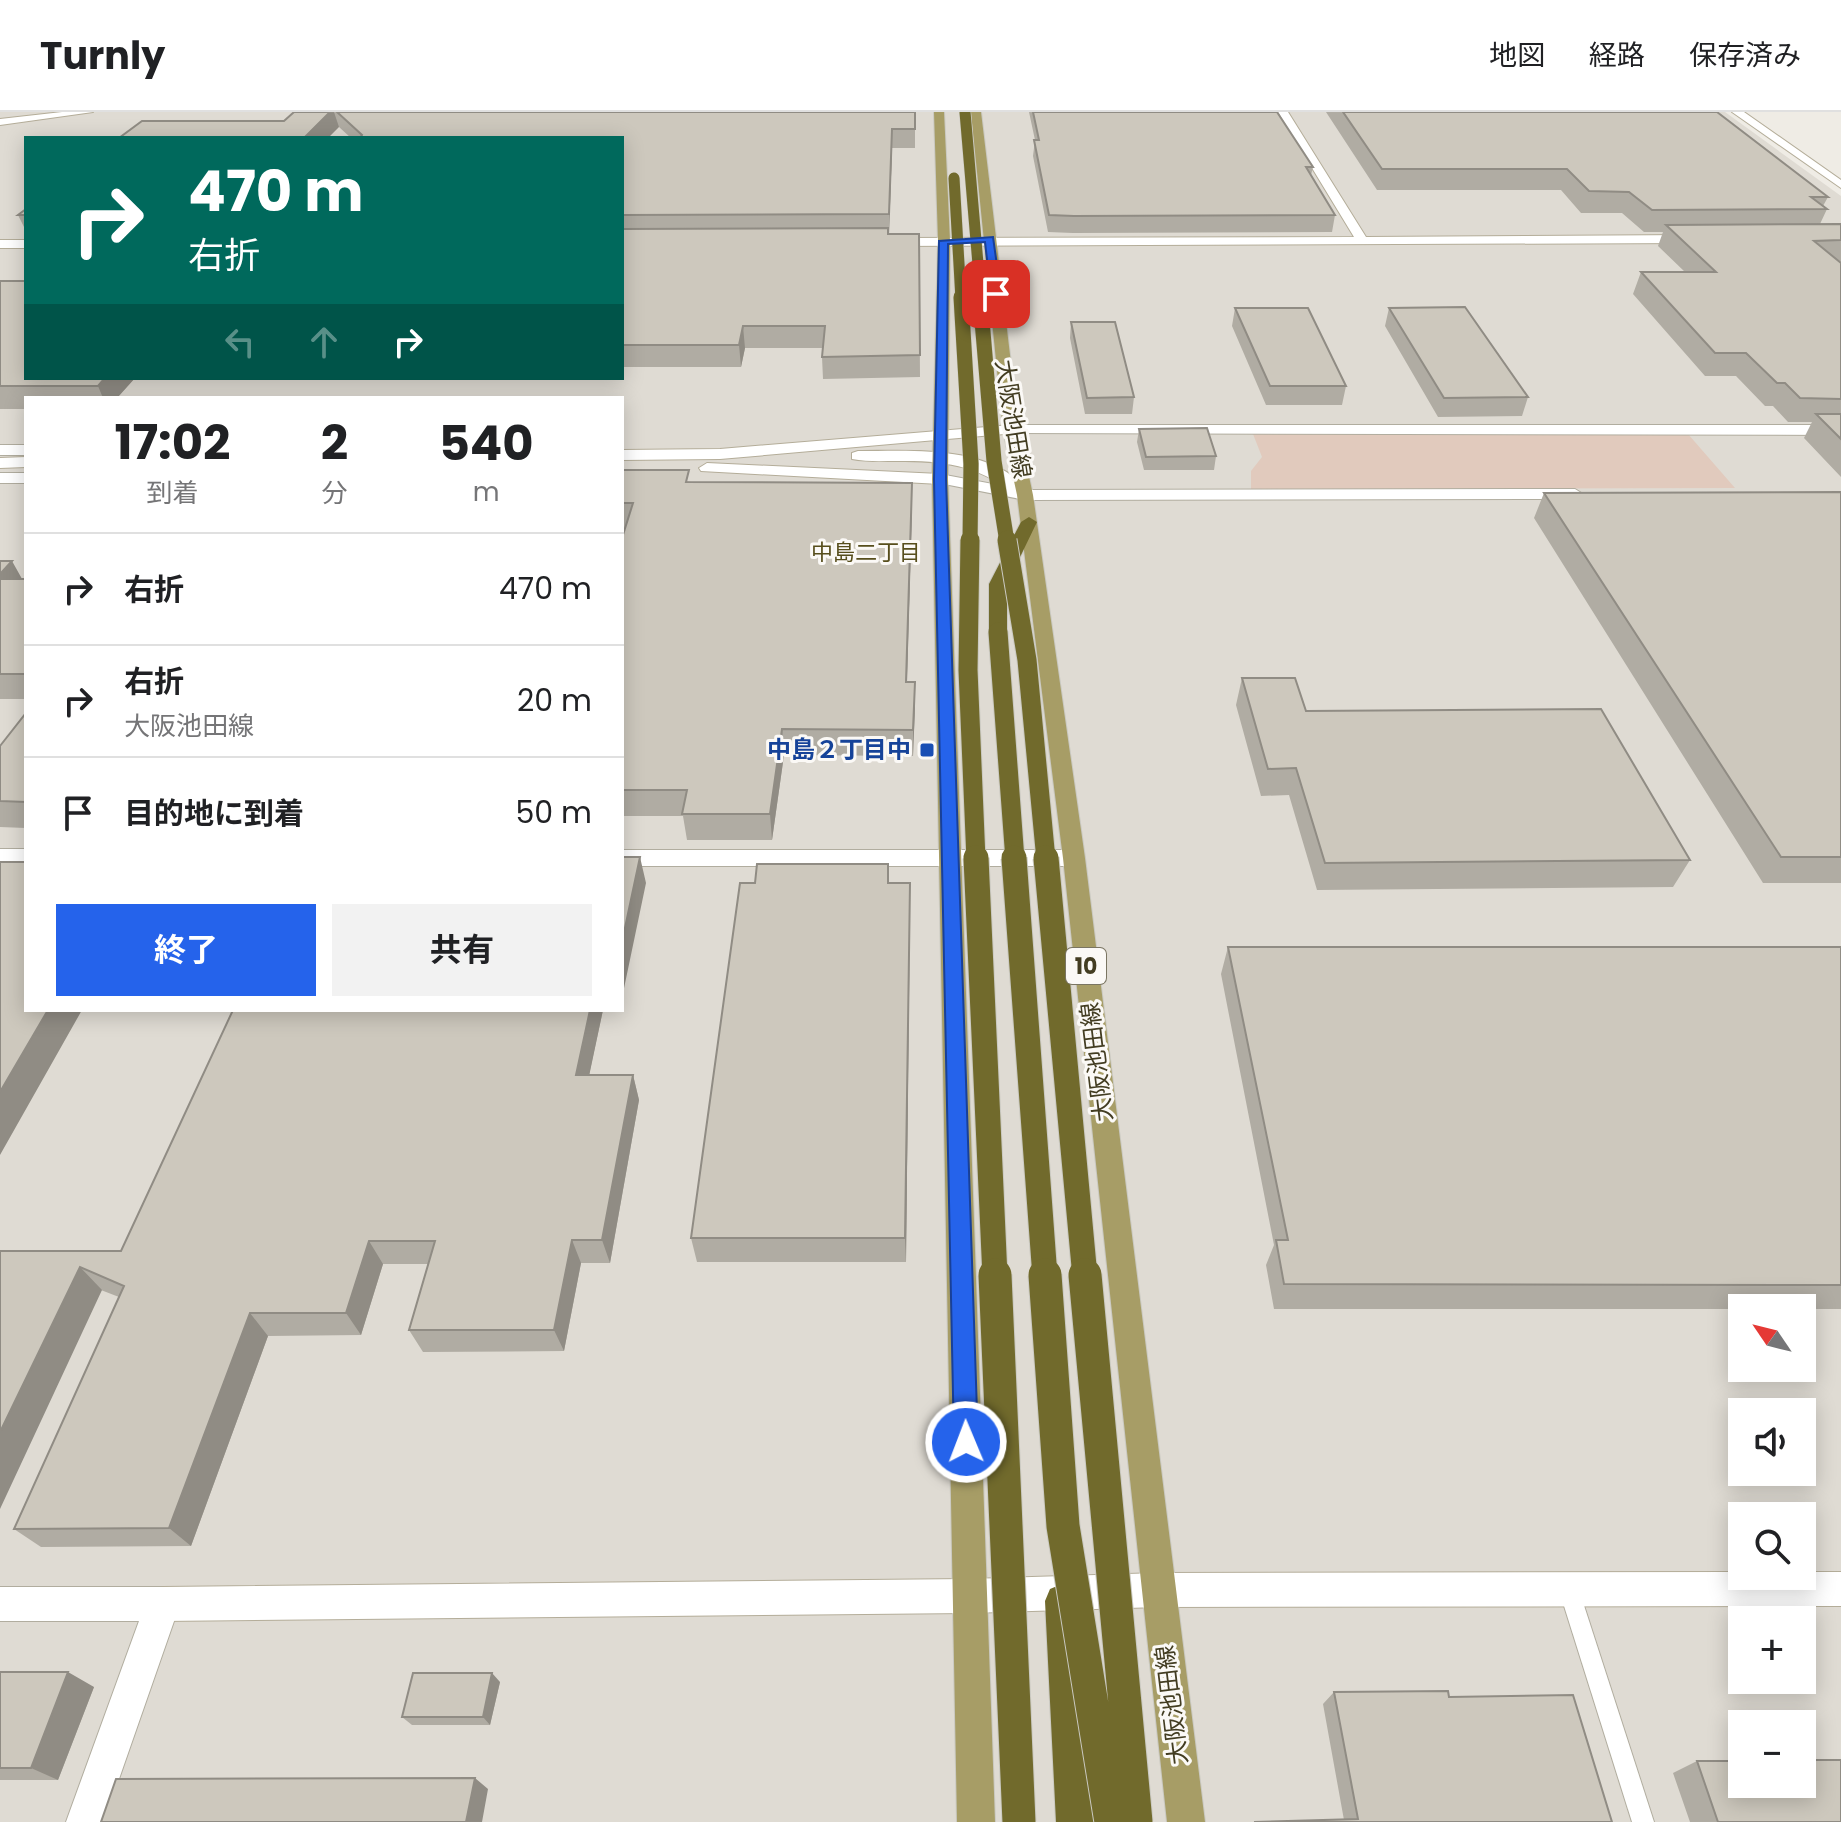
<!DOCTYPE html>
<html lang="ja">
<meta charset="utf-8">
<style>
body{margin:0;font-family:Poppins,"Noto Sans JP",sans-serif;background:#f2f2f2;color:#202124;height:100vh;display:flex;flex-direction:column;font-size:30px;white-space:nowrap}
*{box-sizing:border-box;margin:0}
p{font-size:26px;color:#757577}
.icon{flex:none;width:44px;height:44px;fill:none;stroke:currentColor;stroke-width:2;stroke-linecap:round;stroke-linejoin:round}
.map{position:relative;flex:1;overflow:hidden}
.side{position:absolute;left:24px;top:284px;width:600px;height:616px;display:flex;flex-direction:column;background:#fff;border-radius:0px;box-shadow:0 4px 20px #0003}
.side>*{flex:none}
.top-card{position:absolute;left:24px;top:24px;width:600px;height:244px;border-radius:0px;box-shadow:0 4px 20px #0003;background:#00695c;color:#fff;overflow:hidden}
.needle{width:52px;rotate:305deg}
.fabs{position:absolute;left:1728px;top:1182px;display:grid;gap:16px}
.fabs a{display:grid;place-items:center;width:88px;height:88px;border-radius:0px;background:#fff;box-shadow:0 4px 20px #0003;font-size:40px}
.pin{position:absolute;display:grid;place-items:center;width:68px;height:68px;color:#fff;margin:-34px;border-radius:16px;box-shadow:0 4px 12px #0006}
.me{position:absolute;width:88px;margin:-44px;rotate:359deg;stroke-linejoin:round;filter:drop-shadow(0 0 6px #0008)}
.turn{display:flex;align-items:center;gap:28px;height:168px;padding:0 32px;font-size:36px}
.turn .icon{width:104px;height:104px;stroke-width:2.5}
.turn b{display:block;font-size:56px;line-height:68px}
.lanes{display:flex;align-items:center;height:76px;padding:0 32px;background:#0003;justify-content:center;gap:40px;direction:ltr}
.lanes .off{opacity:.35}
.eta{display:flex;justify-content:space-evenly;align-items:center;height:136px;text-align:center}
.eta b{font-size:48px;font-weight:700;line-height:56px}
.primary-button{display:flex;gap:16px;margin-top:auto;padding:16px 32px}
.primary-button a{flex:1;height:92px;border-radius:0px;background:#2563eb;color:#fff;font-size:32px;font-weight:700;line-height:92px;text-align:center}
.primary-button a+a{background:#f2f2f2;color:#202124}
ul{padding:0;list-style:none}
li{display:flex;align-items:center;gap:24px;height:112px;padding:0 32px;border-top:2px solid #e0e0e0}
li div{flex:1}
li b{display:block;font-size:30px}
li em{font-style:normal}
header{display:flex;align-items:center;gap:48px;box-sizing:border-box;height:112px;padding:0 40px;background:#fff;border-bottom:2px solid #e0e0e0}
header strong{font-size:38px}
nav{display:flex;gap:44px;margin-inline-start:auto;font-size:28px}
.map>svg:first-child{display:block}
.built{fill:#dfdbd3;fill-rule:evenodd}
.green{fill:#e1cabd}
.lines{fill:none;stroke-linecap:round;stroke-linejoin:round}
.lane-casing{stroke:#b1ad9f;stroke-width:2}
.street-casing{stroke:#b1ad9f;stroke-width:2}
.secondary-casing{stroke:#b4ad99;stroke-width:2}
.primary-casing{stroke:#cac9c1;stroke-width:2}
.highway-casing{stroke:#cac9c1;stroke-width:2}
.lane{fill:#fff;fill-rule:evenodd}
.street{fill:#fff;fill-rule:evenodd}
.secondary{fill:#fff;fill-rule:evenodd}
.primary{fill:#a79d66;fill-rule:evenodd}
.highway{fill:#716a2c;fill-rule:evenodd}
.highway-bridge-far4-casing{stroke:#cac9c1;stroke-width:12;stroke-linecap:butt}
.highway-bridge-far3-casing{stroke:#cac9c1;stroke-width:16;stroke-linecap:butt}
.highway-bridge-far2-casing{stroke:#cac9c1;stroke-width:21;stroke-linecap:butt}
.highway-bridge-far1-casing{stroke:#cac9c1;stroke-width:27;stroke-linecap:butt}
.highway-bridge-casing{stroke:#cac9c1;stroke-width:35;stroke-linecap:butt}
.highway-bridge-far4{stroke:#716a2c;stroke-width:11}
.highway-bridge-far3{stroke:#716a2c;stroke-width:15}
.highway-bridge-far2{stroke:#716a2c;stroke-width:19}
.highway-bridge-far1{stroke:#716a2c;stroke-width:25}
.highway-bridge{stroke:#716a2c;stroke-width:33}
.wall{fill:#b0aca3}
.shaded-wall{fill:#908c84}
.building{fill:#cdc8bd;stroke:#908c84;stroke-width:2}
.route{fill:#2563eb;stroke:#184099;stroke-width:2}
.transit-dot{fill:#1a4fb4;stroke:#fbf9f6;stroke-width:3}
.labels{text-anchor:middle;stroke-width:6;stroke-linejoin:round;paint-order:stroke}
.far-neighbourhood-label{font-size:22px;fill:#574e1c;stroke:#fbf9f6}
.shield{fill:#fbf9f6;stroke:#7a7562;stroke-width:2}
.shield-label{font-size:22px;font-weight:bold;fill:#433d22}
.street-label{font-size:24px;fill:#433d22;stroke:#fbf9f6}
.transit-label{font-size:24px;font-weight:bold;fill:#164399;stroke:#fbf9f6;text-anchor:end}
</style>
<header>
<strong>Turnly</strong>
<nav><a>地図</a><a>経路</a><a>保存済み</a></nav>
</header>
<div class="map">
<svg width="1841" height="1710" viewBox="0 0 1841 1710">
<rect width="100%" height="100%" fill="#efece5"/>
<path class="built" d="M0 0H1725L1841 84V1710H0ZM26 26H622V266H26ZM26 286H622V898H26ZM1742 1196H1802V1256H1742ZM1742 1300H1802V1360H1742ZM1742 1404H1802V1464H1742ZM1742 1508H1802V1568H1742ZM1742 1612H1802V1672H1742Z"/>
<path class="green" d="M1253 322H1688L1735 376 1251 377V359L1262 345Z"/>
<g class="lines">
<defs>
<path id="lane" d="M1569 1468 1576 1471 1579 1478 1654 1710H1632L1559 1478 1562 1471Z"/>
<path id="street" d="M1011 313H1841V323L1006 321 1003 318Z
M0 333H26V343H0Z
M0 361H26V371H0Z
M940 362 1025 378 1575 377 1583 382 1575 387 1025 388 934 370 932 367Z
M0 737H26V753H0Z
M622 738H1074L1082 741 1085 746 1082 751 1074 754H622Z
M0 1475H163L175 1480 180 1492 104 1710H66L139 1509H0Z"/>
<path id="secondary" d="M62 0H93L0 13V7Z
M1278 0H1288L1366 125 1692 123 1698 127 1692 131 888 134 882 130 888 126 1354 125Z
M1732 0H1744L1841 68V76Z
M0 128H26V136H0Z
M1011 313 1019 318 1016 321 720 347 622 348V338L720 337Z
M858 339C917 339 992 332 1033 383L1031 386H1019C983 354 944 348 897 349 882 349 867 350 852 347V341Z
M26 345V355L0 356V346Z
M707 351 940 362 948 367 940 372 701 359 699 356Z
M1742 1460V1464H1802V1460H1841V1494L1159 1495 969 1501 163 1509 151 1504 146 1492 151 1480 163 1475 969 1467 1159 1461Z"/>
<path id="primary" d="M934 0H944L950 129 948 367 995 1710H957L932 367 938 129Z
M971 0H981L1019 318 1033 383 1085 746 1205 1710H1167L1063 746 1017 383 1003 318Z"/>
<path id="highway" d="M1029 405 1037 410 1007 472V520L998 526 991 524 989 520V472L1021 410Z
M1062 1472 1074 1477 1079 1489 1094 1710H1056L1045 1489 1050 1477Z"/>
</defs>
<use href="#lane" class="lane-casing"/>
<use href="#street" class="street-casing"/>
<use href="#secondary" class="secondary-casing"/>
<use href="#primary" class="primary-casing"/>
<use href="#highway" class="highway-casing"/>
<use href="#lane" class="lane"/>
<use href="#street" class="street"/>
<use href="#secondary" class="secondary"/>
<use href="#primary" class="primary"/>
<use href="#highway" class="highway"/>
<defs>
<path id="highway-bridge-far4" d="M965 0 981 187
M954 66 961 187"/>
<path id="highway-bridge-far3" d="M961 185 971 352 970 430
M980 185 994 349 1007 430"/>
<path id="highway-bridge-far2" d="M970 428 968 558 976 748
M1007 428 1027 548 1046 748
M998 520 1015 748"/>
<path id="highway-bridge-far1" d="M976 746 995 1165
M1014 746 1045 1165
M1046 746 1085 1165"/>
<path id="highway-bridge" d="M995 1163 1019 1710
M1045 1163 1063 1414 1111 1710
M1085 1163 1136 1710"/>
</defs>
<use href="#highway-bridge-far4" class="highway-bridge-far4-casing"/>
<use href="#highway-bridge-far3" class="highway-bridge-far3-casing"/>
<use href="#highway-bridge-far2" class="highway-bridge-far2-casing"/>
<use href="#highway-bridge-far1" class="highway-bridge-far1-casing"/>
<use href="#highway-bridge" class="highway-bridge-casing"/>
<use href="#highway-bridge-far4" class="highway-bridge-far4"/>
<use href="#highway-bridge-far3" class="highway-bridge-far3"/>
<use href="#highway-bridge-far2" class="highway-bridge-far2"/>
<use href="#highway-bridge-far1" class="highway-bridge-far1"/>
<use href="#highway-bridge" class="highway-bridge"/>
</g>
<path class="wall" d="M294 0H915V36H892L889 122H919L920 265 823 267 822 245 823 236H745L741 255H622V26H351L339 15 284 9Z
M1029 0H1277L1313 55 1311 63 1335 103 1332 120 1073 121 1048 120 1033 44 1035 28Z
M1326 0H1717L1828 85 1823 94 1827 97 1820 112H1841V150H1840L1841 151V365L1804 326 1812 310H1788L1773 294H1765L1736 264H1705L1633 182 1641 160H1685L1658 134 1663 120H1644L1622 101H1581L1561 78H1377Z
M26 97V119L18 103Z
M0 169 26 266H135L117 286H26V297H0Z
M1235 196 1346 274 1342 293H1266L1232 214Z
M1389 196 1528 285 1522 304 1438 305 1385 214Z
M1071 210 1134 285 1132 302H1085L1070 226Z
M1139 317 1216 344 1214 358H1144L1137 330Z
M622 355V358L691 370 912 395 907 570H915L913 644 784 643 772 728H687L683 704H622V426L625 416H622Z
M1841 380V771H1763L1534 406 1544 381Z
M0 449 22 467H26V587H0Z
M1242 566 1306 599 1690 748 1673 775 1317 778 1289 683 1261 684 1236 593Z
M26 601V716L0 715V634Z
M889 771H910L906 1150H697L691 1126Z
M1228 835H1841V1197H1802V1196H1742V1197H1274L1266 1153 1274 1133 1221 862Z
M233 898H603L589 963H633L639 988 610 1151H581L564 1239 423 1240 409 1218 428 1152H383L361 1223 268 1224 191 1434 41 1435 14 1417 119 1185 0 1139H121Z
M0 1560 94 1575 58 1668H0Z
M500 1570 490 1613H412L402 1605Z
M1334 1580 1449 1585 1612 1710 1344 1708 1323 1592Z
M1697 1649 1841 1710H1690L1673 1661Z"/>
<path class="shaded-wall" d="M330 0H334L339 15 328 26H304Z
M892 17V36L889 122V102Z
M743 214 745 236 741 255 739 233Z
M105 266H135L117 286H103L98 274Z
M912 371V395L906 596V570Z
M12 449 26 474H0V462Z
M915 570V596L913 644V618Z
M782 617 784 643 772 728 770 702Z
M640 745 646 771 623 881 622 830Z
M910 798 906 1150 905 1126Z
M48 898H82L0 1043V980Z
M590 898H603L584 988 576 963Z
M633 963 639 988 610 1151 602 1128Z
M572 1128 581 1151 564 1239 554 1218Z
M369 1129 383 1152 361 1223 346 1201Z
M80 1155 102 1178 0 1397V1320Z
M250 1201 268 1224 191 1434 169 1416Z
M68 1560 94 1575 58 1668 31 1656Z
M492 1561 500 1570 490 1613 483 1605Z
M475 1666 488 1677 482 1710H466Z"/>
<path class="building" d="M294 0H330L304 26H119L142 9H284Z
M337 0H915V17H892L889 102 622 103V26H360L362 23Z
M1033 0H1277L1313 55H1306L1335 103 1074 104 1049 103 1034 28H1039Z
M1343 0H1717L1828 85H1811L1827 97 1652 98 1629 80 1589 79 1567 57H1382Z
M26 97V103H18Z
M1841 112V128L1814 129 1841 151V287L1800 286 1785 271H1777L1746 241H1715L1641 160H1716L1666 113Z
M888 116V122H919L920 243 822 245 825 214H743L739 233H622V117Z
M0 169H26V266H105L98 274H0Z
M1465 195 1528 285 1444 286 1389 196Z
M1235 196H1308L1346 274H1270Z
M1071 210H1115L1134 285 1087 286Z
M1816 302H1841V327Z
M1207 316 1216 344 1146 345 1139 317Z
M622 358H689L686 370 912 371 906 570H915L913 618 782 617 770 702H682L687 678H622V426L633 391H622Z
M1841 380V745H1781L1544 381Z
M0 449H12L0 462Z
M0 467H26V562H0Z
M1242 566H1295L1306 599 1601 597 1690 748 1325 751 1296 656 1268 657Z
M26 601V690L0 689V634Z
M622 745H640L622 830Z
M0 750H26V898H48L0 980Z
M757 752H888V771H910L905 1126H691L740 771H755Z
M1228 835H1841V1173L1284 1172 1276 1128H1288Z
M233 898H590L576 963H633L602 1128H572L554 1218H409L435 1129H369L346 1201H250L169 1416 14 1417 124 1174 80 1155 0 1320V1139H121Z
M0 1560H68L31 1656H0Z
M413 1561H492L483 1605H402Z
M1448 1579 1449 1585 1573 1583 1612 1710H1254L1358 1707 1334 1580Z
M1802 1648H1841V1710H1718L1697 1649H1742V1672H1802Z
M475 1666 466 1710H101L116 1667Z"/>
<path class="route" d="M993 125 1001 182 996 185 991 182 985 130 948 132 946 367 978 1330 974 1339 966 1342 957 1339 954 1330 934 367 939 129Z"/>
<rect class="transit-dot" x="919" y="630" width="16" height="16" rx="4"/>
<g class="labels">
<g class="far-neighbourhood-label">
<text x="866" y="448">中島二丁目</text>
</g>
<rect class="shield" x="1066" y="836" width="40" height="36" rx="6"/>
<g class="shield-label">
<text x="1086" y="862">10</text>
</g>
<g class="street-label">
<text transform="translate(1013 307) rotate(81)" y="8">大阪池田線</text>
<text transform="translate(1097 950) rotate(-97)" y="8">大阪池田線</text>
<text transform="translate(1172 1593) rotate(-97)" y="8">大阪池田線</text>
</g>
<g class="transit-label">
<text x="911" y="646">中島２丁目中</text>
</g>
</g>
</svg>
<div class="fabs">
<a><svg class="needle" viewBox="-14 -14 28 28"><path d="M0-13l5 13h-10z" fill="#e53935"/><path d="M0 13l5-13h-10z" fill="#757577"/></svg></a>
<a><svg class="icon" aria-label="sound" viewBox="0 0 24 24"><path d="M4 9h4l5-4v14l-5-4H4zM17 9q2 3 0 6"/></svg></a>
<a><svg class="icon" aria-label="search" viewBox="0 0 24 24"><circle cx="10" cy="10" r="6"/><path d="M15 15l6 6"/></svg></a>
<a>+</a>
<a>−</a>
</div>
<div class="pin" style="left:996px;top:182px;background:#d93025"><svg class="icon" aria-label="arrive" viewBox="0 0 24 24"><path d="M6 21V4h12l-3 4 3 4H6"/></svg></div>
<svg class="me" style="left:966px;top:1330px" viewBox="-20 -20 40 40"><circle r="17" fill="#2563eb" stroke="#fff" stroke-width="3"/><path d="M0-11L8 9 0 5-8 9z" fill="#fff"/></svg>
<div class="top-card">
<div class="turn"><svg class="icon" aria-label="right" viewBox="0 0 24 24"><path d="M7 20v-9h11M14 6l5 5-5 5"/></svg><div><b>470 m</b>右折</div></div>
<div class="lanes"><svg class="icon off" aria-label="left" viewBox="0 0 24 24"><path d="M17 20v-9H6M10 6l-5 5 5 5"/></svg><svg class="icon off" aria-label="ahead" viewBox="0 0 24 24"><path d="M12 20V5M6 11l6-6 6 6"/></svg><svg class="icon" aria-label="right" viewBox="0 0 24 24"><path d="M7 20v-9h11M14 6l5 5-5 5"/></svg></div>
</div>
<section class="side">
<div class="eta">
<div><b>17:02</b><p>到着</p></div>
<div><b>2</b><p>分</p></div>
<div><b>540</b><p>m</p></div>
</div>
<ul>
<li><svg class="icon" aria-label="right" viewBox="0 0 24 24"><path d="M7 20v-9h11M14 6l5 5-5 5"/></svg><div><b>右折</b></div><em>470 m</em></li>
<li><svg class="icon" aria-label="right" viewBox="0 0 24 24"><path d="M7 20v-9h11M14 6l5 5-5 5"/></svg><div><b>右折</b><p>大阪池田線</p></div><em>20 m</em></li>
<li><svg class="icon" aria-label="arrive" viewBox="0 0 24 24"><path d="M6 21V4h12l-3 4 3 4H6"/></svg><div><b>目的地に到着</b></div><em>50 m</em></li>
</ul>
<div class="primary-button"><a>終了</a><a>共有</a></div>
</section>
</div>
